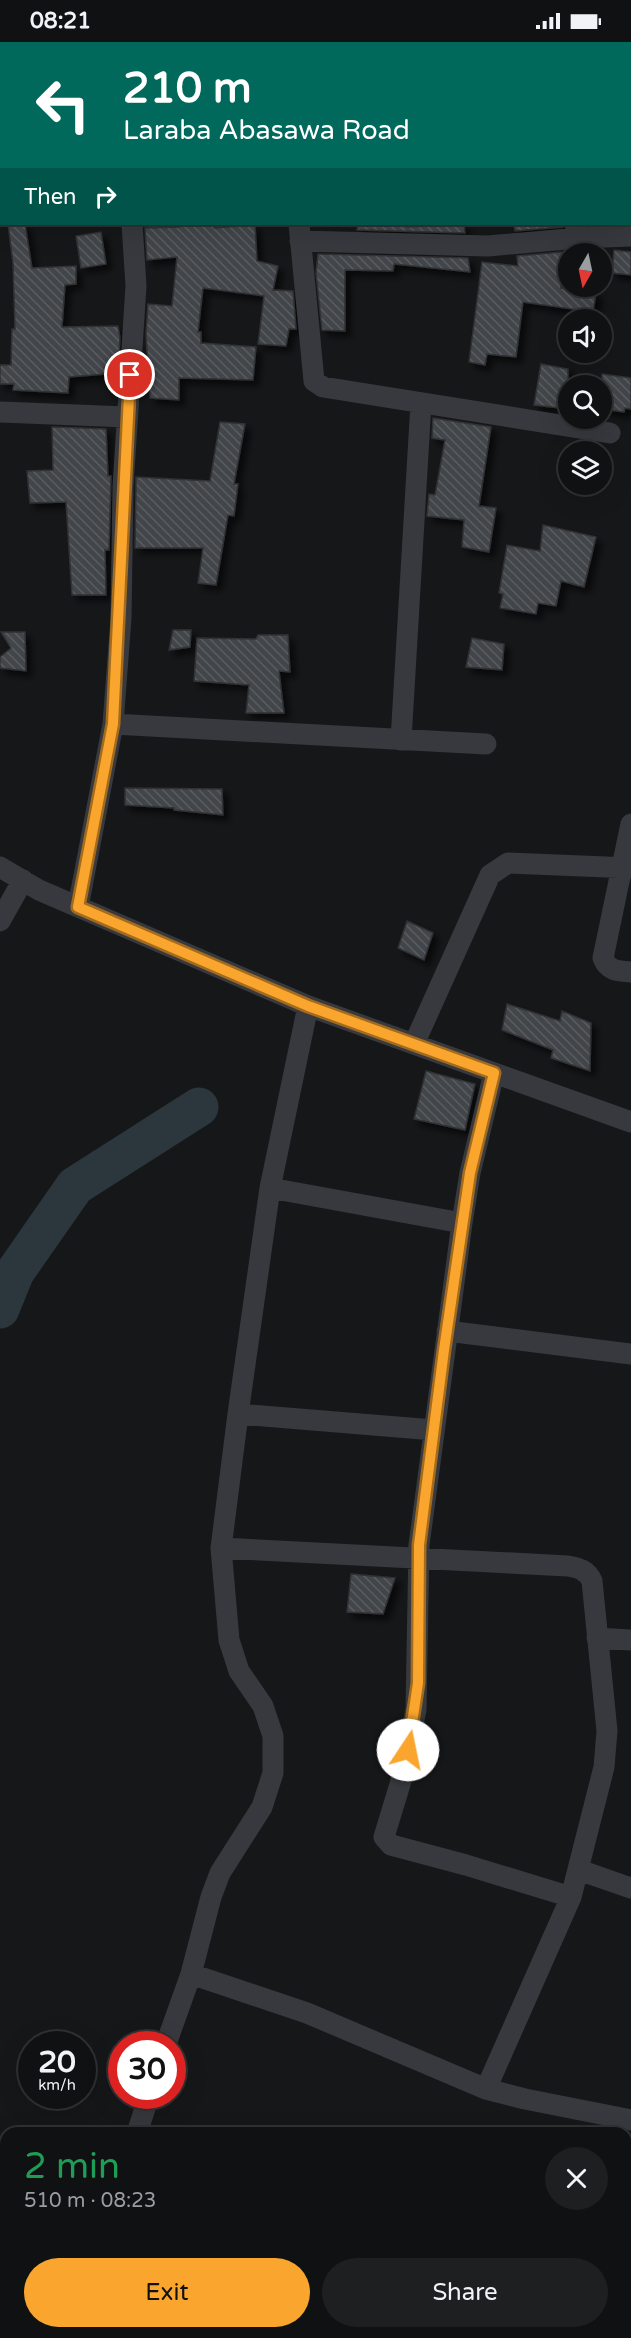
<!DOCTYPE html>
<meta charset="utf-8">
<style>
body{margin:0;font-family:"Varela Round",sans-serif;background:#1e1f21;color:#f1f3f6;height:100vh;display:flex;flex-direction:column;font-size:22px;white-space:nowrap}
*{box-sizing:border-box;margin:0}
p{font-size:20px;color:#9c9da0}
.icon{flex:none;width:33px;height:33px;fill:none;stroke:currentColor;stroke-width:2;stroke-linecap:round;stroke-linejoin:round}
.map{position:relative;flex:1;overflow:hidden}
.side{position:absolute;left:0px;top:2085px;width:632px;height:212px;display:flex;flex-direction:column;background:#101113;border-radius:18px 18px 0 0;box-shadow:0 6px 24px #0002,0 0 0 2px #303133}
.side>*{flex:none}
.top-card{position:absolute;left:0px;top:0px;width:632px;height:183px;box-shadow:0 6px 24px #0002,0 0 0 2px #303133;background:#00695c;color:#fff;overflow:hidden}
.needle{width:39px;rotate:189deg}
.fabs{position:absolute;left:558px;top:201px;display:grid;gap:12px}
.fabs a{display:grid;place-items:center;width:54px;height:54px;border-radius:50%;background:#101113;box-shadow:0 6px 24px #0002,0 0 0 2px #303133;font-size:30px}
.speed{position:absolute;left:18px;top:1989px;display:flex;gap:12px;font-size:30px;font-weight:700;text-align:center}
.speed>*{display:grid;place-content:center;width:78px;height:78px;border-radius:50%;background:#101113;box-shadow:0 6px 24px #0002,0 0 0 2px #303133;line-height:1}
.speed small{font-size:15px;font-weight:400}
.speed .limit{border:9px solid #d22;background:#fff;color:#111}
.pin{position:absolute;display:grid;place-items:center;width:51px;height:51px;color:#fff;margin:-26px;border:3px solid #fff;border-radius:50%;box-shadow:0 2px 6px #0007}
.me{position:absolute;width:66px;margin:-33px;rotate:11deg;stroke-linejoin:round;filter:drop-shadow(0 0 4px #0008)}
.turn{display:flex;align-items:center;gap:21px;height:126px;padding:0 24px;font-size:27px}
.turn .icon{width:78px;height:78px;stroke-width:2.5}
.turn b{display:block;font-size:42px;line-height:51px}
.then{display:flex;align-items:center;height:57px;padding:0 24px;background:#0003;gap:12px;font-size:22px}
.round{display:grid;place-items:center;flex:none;width:63px;height:63px;border-radius:32px;background:#1e1f21}
.head{display:flex;align-items:center;justify-content:space-between;height:102px;padding:0 24px}
h1{font-size:36px;font-weight:600;line-height:45px;color:#1e9e55}
.cta{display:flex;gap:12px;margin-top:auto;padding:12px 24px}
.cta a{flex:1;height:69px;border-radius:36px;background:#faa52d;color:#111;font-size:24px;font-weight:600;line-height:69px;text-align:center}
.cta a+a{background:#1e1f21;color:#f1f3f6}
.status{display:flex;justify-content:space-between;align-items:center;height:42px;padding:0 30px;background:#101113;direction:ltr}
.status svg{height:16px;fill:currentColor}
.map>svg:first-child{display:block}
.lines{fill:none;stroke-linecap:round;stroke-linejoin:round}
.river{stroke:#2c373d;stroke-width:39}
.building{fill:url(#building-back-hatch);stroke:#303135;stroke-width:1.5;filter:url(#shadow)}
.minor{stroke:#37393e;stroke-width:21}
.route-casing{stroke:#a26b1d;stroke-width:15}
.route{stroke:#faa52d;stroke-width:10}
</style>
<div class="status"><b>08:21</b><svg viewBox="0 0 49 12"><path d="M0 12V9h3v3zM5 12V6h3v6zM10 12V3h3v9zM15 12V0h3v12zM26 1h20v11H26zM47 4h2v5h-2z"/></svg></div>
<div class="map">
<svg width="631" height="2296" viewBox="0 0 631 2296">
<defs>
<pattern id="building-back-hatch" width="6" height="6" patternUnits="userSpaceOnUse" patternTransform="scale(1.5)"><rect width="6" height="6" fill="#424549"/><path d="M-1 5l2 2M0 0l6 6M5-1l2 2" fill="none" stroke="#5a5d61"/></pattern>
<filter id="shadow"><feDropShadow dx="5.5" dy="5.5" stdDeviation="3" flood-color="#0009"/></filter>
</defs>
<rect width="100%" height="100%" fill="#161719"/>
<g class="lines">
<path class="river" d="M0 1267 15 1230 75 1144 199 1065"/>
</g>
<path class="building" d="M8 182H25L32 226 76 224V242L65 243 62 285 118 284 120 296 118 331 69 335 68 351 13 348 14 342H0V323H11L12 287H15L13 221Z
M178 182H214V186L255 183 257 219 278 224 273 248 293 249 296 287H289L286 304 258 302 264 254 203 246 198 290H201V301L256 305 253 338 179 336V358L150 356 146 293 148 262 172 264 177 215 147 218 145 186 179 185Z
M358 182H407V185L464 183 465 191 357 188Z
M514 182H563V185L515 189Z
M101 190 106 222 81 226 76 194Z
M614 208 631 210V233L612 231Z
M562 210 561 246 596 251 593 270 523 260 516 315 487 312 485 323 469 320 482 220 518 224 517 214Z
M318 212 468 216 470 230 394 222 393 229 345 228V289L322 288 316 231Z
M541 322 568 327V367L534 363Z
M602 332 631 336V367L625 366 624 370 602 367Z
M433 376 491 385 479 464 496 466 489 510 462 505 464 478 427 474 429 452 435 453 445 398 432 396Z
M220 380 245 382 234 442H238L234 474 228 473 216 543 198 541 203 506H135L136 445V435L210 439Z
M52 385 106 387 108 434H111L109 508H105L106 553H72L66 460 30 461 27 429 53 428Z
M543 483 596 495 584 545 561 539 556 564 538 561 536 572 500 566 503 552 499 551 507 503 540 509Z
M173 588H191L190 605 169 608Z
M1 590H25L26 629 0 626V615L11 606Z
M258 593H288L290 630 279 629 284 671H246L249 643 194 639 197 596 256 597Z
M472 596 504 602 502 628 466 625Z
M125 746 222 747 223 773 174 768V766L125 763Z
M407 879 433 891 424 918 398 906Z
M507 962 560 979 562 969 591 981 590 1029 551 1016 553 1008 502 988Z
M426 1029 475 1042 465 1088 414 1077Z
M351 1532 395 1536 383 1572 347 1570Z"/>
<g class="lines">
<path class="minor" d="M83 0 84 2
M205 0 206 2
M386 0V2
M589 2 609 0
M630 85H631
M299 182 314 339 323 345 610 391
M575 182 579 196 631 194
M300 199 488 204 579 196
M0 370 127 375
M113 682 486 702
M401 698 421 361
M631 782 603 916C608 929 618 929 631 930
M0 825 39 848 308 964 631 1080
M78 865 113 682 121 576 123 444 136 244 132 182
M0 879 23 838
M308 964 270 1146 238 1372 434 1388
M414 1002 490 833 508 821 631 826
M494 1031 470 1131 462 1181 419 1503 416 1667 404 1729 384 1795 391 1803 466 1823 571 1855
M270 1146 462 1181
M447 1289 631 1312
M221 1506 568 1524C579 1526 587 1528 592 1539L607 1689 604 1725 571 1855 486 2047
M597 1596 631 1598
M579 1828 631 1846
M191 1932 307 1971 486 2047 525 2057 631 2078
M166 2002 191 1932 211 1855 220 1831 262 1765 273 1731V1694L263 1664 239 1629 229 1598 221 1506 238 1372
M137 2091 149 2054
M626 2259 631 2260
M312 2290 330 2296"/>
</g>
<g class="lines">
<defs>
<path id="route" d="M130 333 113 682 78 865 308 964 494 1031 470 1131 444 1308 419 1503 418 1641 408 1708"/>
</defs>
<use href="#route" class="route-casing"/>
<use href="#route" class="route"/>
</g>
</svg>
<div class="fabs">
<a><svg class="needle" viewBox="-14 -14 28 28"><path d="M0-13l5 13h-10z" fill="#e53935"/><path d="M0 13l5-13h-10z" fill="#9c9da0"/></svg></a>
<a><svg class="icon" aria-label="sound" viewBox="0 0 24 24"><path d="M4 9h4l5-4v14l-5-4H4zM17 9q2 3 0 6"/></svg></a>
<a><svg class="icon" aria-label="search" viewBox="0 0 24 24"><circle cx="10" cy="10" r="6"/><path d="M15 15l6 6"/></svg></a>
<a><svg class="icon" aria-label="layers" viewBox="0 0 24 24"><path d="M12 4l9 5-9 5-9-5zM3 14l9 5 9-5"/></svg></a>
</div>
<div class="speed"><div>20<small>km/h</small></div><div class="limit">30</div></div>
<div class="pin" style="left:130px;top:333px;background:#d93025"><svg class="icon" aria-label="arrive" viewBox="0 0 24 24"><path d="M6 21V4h12l-3 4 3 4H6"/></svg></div>
<svg class="me" style="left:408px;top:1708px" viewBox="-20 -20 40 40"><circle r="19" fill="#fff"/><path d="M0-13L10 11 0 6-10 11z" fill="#faa52d"/></svg>
<div class="top-card">
<div class="turn"><svg class="icon" aria-label="left" viewBox="0 0 24 24"><path d="M17 20v-9H6M10 6l-5 5 5 5"/></svg><div><b>210 m</b>Laraba Abasawa Road</div></div>
<div class="then">Then<svg class="icon" aria-label="right" viewBox="0 0 24 24"><path d="M7 20v-9h11M14 6l5 5-5 5"/></svg></div>
</div>
<section class="side">
<div class="head"><div><h1>2 min</h1><p>510 m · 08:23</p></div><a class="round"><svg class="icon" aria-label="close" viewBox="0 0 24 24"><path d="M6 6l12 12M18 6L6 18"/></svg></a></div>
<div class="cta"><a>Exit</a><a>Share</a></div>
</section>
</div>
